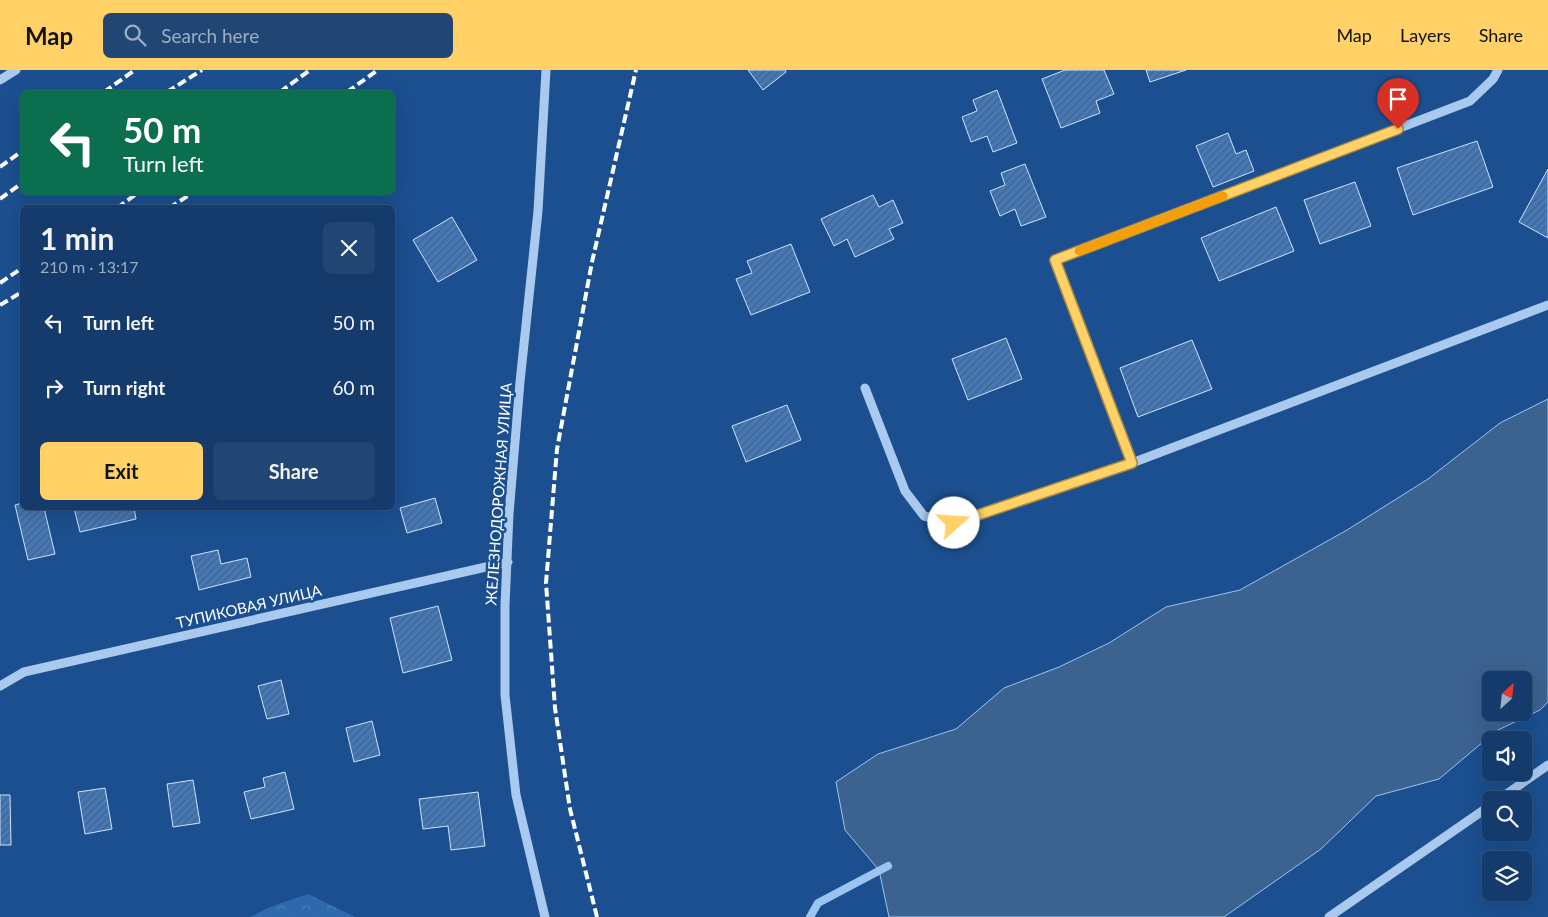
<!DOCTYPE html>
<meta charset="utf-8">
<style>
body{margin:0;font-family:Lato,sans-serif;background:#214673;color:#f1f3f6;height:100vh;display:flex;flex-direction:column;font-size:19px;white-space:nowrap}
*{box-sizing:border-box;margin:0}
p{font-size:16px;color:#9dadc1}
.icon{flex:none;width:28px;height:28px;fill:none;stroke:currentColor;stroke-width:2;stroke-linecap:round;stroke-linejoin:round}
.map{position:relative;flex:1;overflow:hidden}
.sheet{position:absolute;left:20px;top:135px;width:375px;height:305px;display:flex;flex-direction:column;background:#143b6b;border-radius:8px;box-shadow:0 5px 20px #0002,0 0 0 1px #33557e}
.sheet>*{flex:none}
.banner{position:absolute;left:20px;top:20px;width:375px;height:105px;border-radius:8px;box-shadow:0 5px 20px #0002,0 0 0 1px #33557e;background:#0b6e4f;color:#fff;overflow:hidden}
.needle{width:32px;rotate:27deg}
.controls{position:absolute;left:1482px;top:601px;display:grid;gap:10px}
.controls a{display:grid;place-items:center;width:50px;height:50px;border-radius:8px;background:#143b6b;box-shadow:0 5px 20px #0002,0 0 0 1px #33557e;font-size:25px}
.pin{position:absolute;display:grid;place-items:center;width:42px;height:42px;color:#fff;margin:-51px -21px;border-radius:50% 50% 50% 0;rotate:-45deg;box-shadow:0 0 5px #0007}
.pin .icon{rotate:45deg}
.me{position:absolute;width:55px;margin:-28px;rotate:71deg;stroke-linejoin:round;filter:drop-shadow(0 0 4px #0008)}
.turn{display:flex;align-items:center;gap:18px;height:105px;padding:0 20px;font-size:22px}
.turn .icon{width:65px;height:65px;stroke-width:2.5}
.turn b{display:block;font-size:35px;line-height:42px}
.round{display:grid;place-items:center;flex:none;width:52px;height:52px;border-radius:8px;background:#214673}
.head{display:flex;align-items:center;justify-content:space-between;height:85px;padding:0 20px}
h1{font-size:30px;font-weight:700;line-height:38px}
.action{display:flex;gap:10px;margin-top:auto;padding:10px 20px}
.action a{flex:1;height:58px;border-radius:8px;background:#ffd166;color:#111;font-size:20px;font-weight:700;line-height:58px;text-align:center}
.action a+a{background:#214673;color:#f1f3f6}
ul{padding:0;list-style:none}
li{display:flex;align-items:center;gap:15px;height:65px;padding:0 20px}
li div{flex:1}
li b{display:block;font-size:19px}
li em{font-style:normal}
header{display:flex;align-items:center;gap:30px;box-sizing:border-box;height:70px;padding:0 25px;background:#ffd166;color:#111}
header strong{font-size:24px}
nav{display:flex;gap:28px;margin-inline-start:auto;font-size:18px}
.search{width:350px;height:45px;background:#214673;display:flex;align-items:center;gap:12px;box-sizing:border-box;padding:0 18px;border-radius:8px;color:#9dadc1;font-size:19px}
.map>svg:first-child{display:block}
.forest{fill:url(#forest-crowns)}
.water{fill:#3c6290;stroke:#9cc4f0;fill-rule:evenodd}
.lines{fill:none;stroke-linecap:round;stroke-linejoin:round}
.stream{stroke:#9cc4f0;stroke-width:8}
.building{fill:url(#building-hatch);stroke:#cfe3fa}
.minor{stroke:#a9c9ee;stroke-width:9}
.rail{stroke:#fff;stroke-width:4;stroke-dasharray:9 4;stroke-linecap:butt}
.route-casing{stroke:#a68842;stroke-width:12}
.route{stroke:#ffd166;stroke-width:9}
.slow{stroke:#f59e0b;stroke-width:9}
.labels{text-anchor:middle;stroke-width:5;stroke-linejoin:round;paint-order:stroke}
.street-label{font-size:15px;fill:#fff;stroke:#1b4f8f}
</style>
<header>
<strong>Map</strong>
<div class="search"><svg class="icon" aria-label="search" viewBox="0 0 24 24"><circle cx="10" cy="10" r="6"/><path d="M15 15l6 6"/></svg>Search here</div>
<nav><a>Map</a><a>Layers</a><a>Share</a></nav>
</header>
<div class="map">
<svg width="1548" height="847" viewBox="0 0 1548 847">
<defs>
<pattern id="forest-crowns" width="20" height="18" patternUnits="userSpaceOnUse" patternTransform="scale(1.25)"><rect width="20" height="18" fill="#2e69ad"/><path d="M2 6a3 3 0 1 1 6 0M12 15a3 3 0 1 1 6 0" fill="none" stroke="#4d80b9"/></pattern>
<pattern id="building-hatch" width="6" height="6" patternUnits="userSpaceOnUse" patternTransform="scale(1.25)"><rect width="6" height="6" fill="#4478b7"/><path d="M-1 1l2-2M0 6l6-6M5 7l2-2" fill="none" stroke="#486282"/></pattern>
</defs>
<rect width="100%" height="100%" fill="#1b4f8f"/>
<path class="forest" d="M308 824 355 847H250L270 837Z"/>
<path class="water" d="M1548 329V632L1540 640 1496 661 1439 709 1376 726 1321 779 1224 847H889L879 800 845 760 836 712 878 684 956 659 1004 618 1059 597 1109 573 1166 537 1240 520 1347 460 1428 409 1500 353ZM1491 610H1524V642H1491Z"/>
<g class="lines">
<path class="stream" d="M810 847 818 833 888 796"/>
</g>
<path class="building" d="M748 0H785L786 2 763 20Z
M1065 0H1104L1114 24 1096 31 1100 43 1061 58 1042 9Z
M1146 0H1186L1150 12Z
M997 20 1017 73 993 82 987 66 971 72 962 47 977 41 973 30Z
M1228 63 1236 84 1246 80 1254 101 1213 117 1196 76Z
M1477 71 1493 117 1413 145 1397 98Z
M1025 94 1046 147 1021 156 1015 139 1000 146 990 121 1005 115 1001 103Z
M1548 99V168L1519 152Z
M1355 112 1371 156 1320 174 1304 130Z
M873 125 879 137 893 130 903 153 889 159 894 169 855 187 847 169 834 176 821 149Z
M1276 137 1294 181 1219 211 1201 168Z
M452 147 477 190 438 212 413 170Z
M791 174 810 222 751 245 736 209 752 203 747 191Z
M1006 268 1022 309 968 330 952 289Z
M1192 270 1212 319 1138 347 1120 298Z
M787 335 801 370 746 392 732 356Z
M435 428 442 453 407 463 400 438Z
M22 433V438H44L55 484 28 490 15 435Z
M74 438H134L136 449 80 462Z
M218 480 221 494 247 488 251 507 199 520 191 486Z
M438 536 452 590 403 603 390 548Z
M281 610 289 644 267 649 258 616Z
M372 651 380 685 354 692 346 658Z
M285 702 294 739 251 749 244 722 265 717 263 708Z
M193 710 200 753 173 757 167 714Z
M105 718 112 759 85 764 78 722Z
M478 722 485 776 451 780 448 756 423 759 419 729Z
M0 725H10L11 775H0Z"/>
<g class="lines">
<path class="minor" d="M0 10 16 0
M865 318 905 421 924 446 954 453 1132 393 1548 235
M1132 393 1055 190 1470 31 1493 9 1498 0
M0 616 24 602 508 492
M1498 730 1548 695
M545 847 516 725 505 625V535L509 444 520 312 538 141 546 0
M1329 847 1491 735"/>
<path class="rail" d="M104 22 135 0
M167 22 202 0
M280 22 310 0
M347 22 378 0
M0 97 22 81
M0 129 22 113
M117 138 139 122
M169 138 194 122
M0 213 22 198
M0 235 22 222
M597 847 570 739 555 638 546 513 557 379 592 192 636 0"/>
</g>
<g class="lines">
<defs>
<path id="route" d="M954 453 1132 393 1055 190 1398 59"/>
</defs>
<use href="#route" class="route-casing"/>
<use href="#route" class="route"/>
<path class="slow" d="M1079 181 1223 126"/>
</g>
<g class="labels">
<g class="street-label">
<text transform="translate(499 424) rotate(-86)" y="5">ЖЕЛЕЗНОДОРОЖНАЯ УЛИЦА</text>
<text transform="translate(249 537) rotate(-13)" y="5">ТУПИКОВАЯ УЛИЦА</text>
</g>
</g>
</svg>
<div class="controls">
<a><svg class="needle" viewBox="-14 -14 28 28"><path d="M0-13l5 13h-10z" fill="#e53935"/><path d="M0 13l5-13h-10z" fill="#9dadc1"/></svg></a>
<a><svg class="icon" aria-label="sound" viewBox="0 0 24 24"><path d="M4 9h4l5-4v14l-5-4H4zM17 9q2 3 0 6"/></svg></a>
<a><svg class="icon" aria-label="search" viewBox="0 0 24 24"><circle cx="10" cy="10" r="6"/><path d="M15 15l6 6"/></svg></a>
<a><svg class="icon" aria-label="layers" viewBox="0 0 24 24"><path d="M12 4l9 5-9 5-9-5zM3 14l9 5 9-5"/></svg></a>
</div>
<div class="pin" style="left:1398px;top:59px;background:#d93025"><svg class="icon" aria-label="arrive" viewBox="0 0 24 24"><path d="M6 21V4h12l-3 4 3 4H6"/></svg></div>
<svg class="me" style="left:954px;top:453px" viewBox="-20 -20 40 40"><circle r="19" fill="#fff"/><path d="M0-13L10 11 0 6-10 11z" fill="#ffd166"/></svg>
<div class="banner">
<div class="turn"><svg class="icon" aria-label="left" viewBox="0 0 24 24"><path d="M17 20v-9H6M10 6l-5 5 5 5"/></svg><div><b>50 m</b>Turn left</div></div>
</div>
<section class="sheet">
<div class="head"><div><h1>1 min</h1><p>210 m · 13:17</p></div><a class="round"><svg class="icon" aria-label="close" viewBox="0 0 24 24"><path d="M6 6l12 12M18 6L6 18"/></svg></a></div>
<ul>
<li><svg class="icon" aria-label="left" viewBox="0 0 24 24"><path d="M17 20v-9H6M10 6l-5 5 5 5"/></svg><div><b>Turn left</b></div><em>50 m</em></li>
<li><svg class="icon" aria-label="right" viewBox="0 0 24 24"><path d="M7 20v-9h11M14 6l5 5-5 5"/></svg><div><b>Turn right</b></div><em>60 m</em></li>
</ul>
<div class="action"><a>Exit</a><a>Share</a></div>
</section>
</div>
